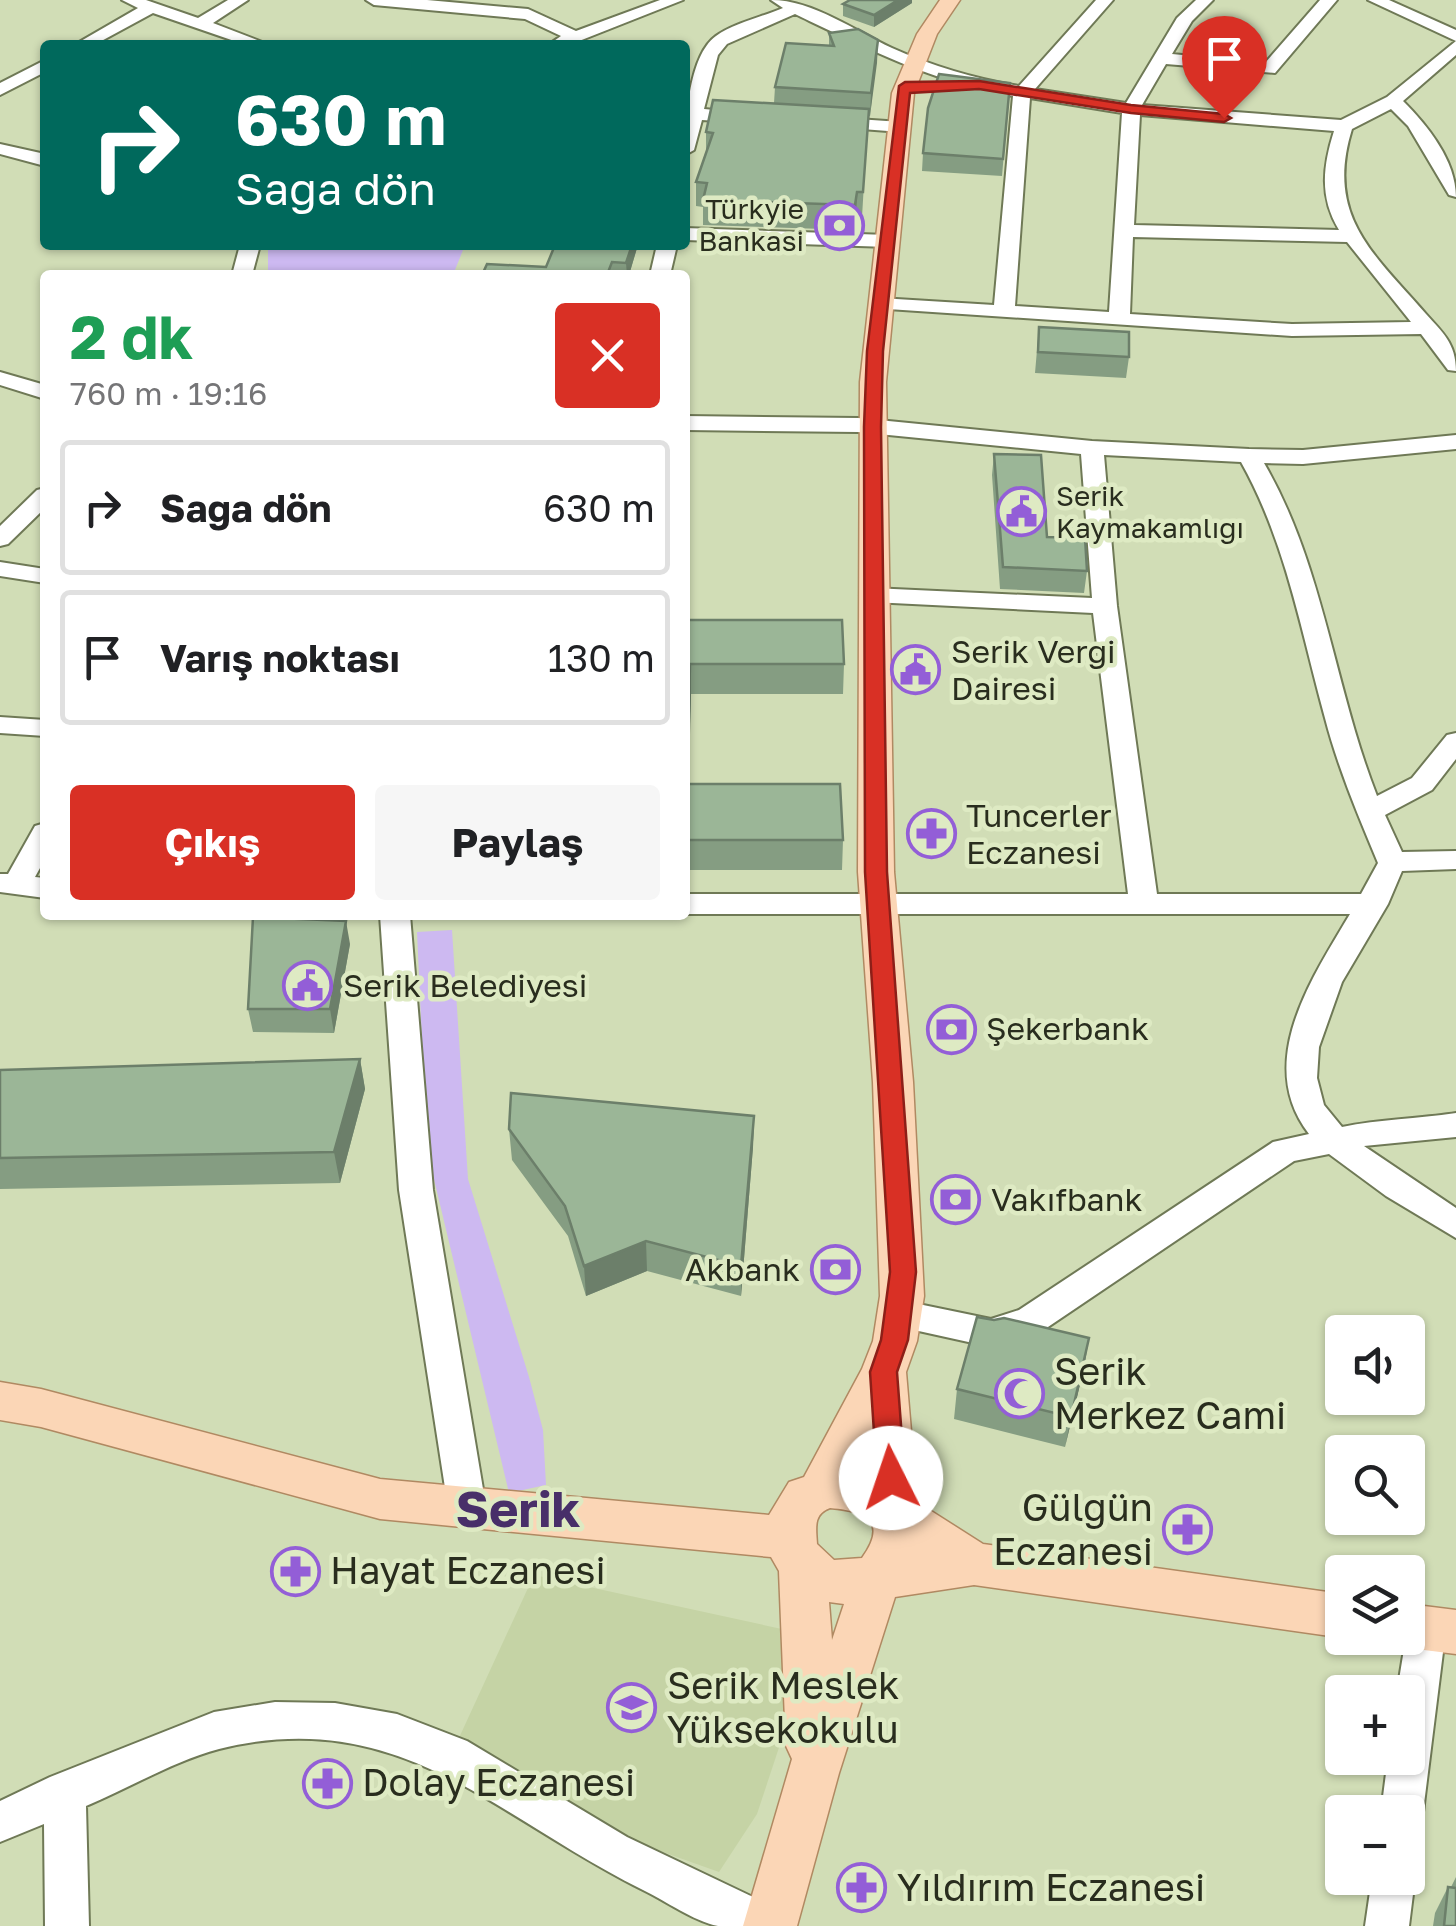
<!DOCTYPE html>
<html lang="tr">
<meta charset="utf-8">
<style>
body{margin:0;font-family:"Golos Text",sans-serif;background:#f6f6f6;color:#202124;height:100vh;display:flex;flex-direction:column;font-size:38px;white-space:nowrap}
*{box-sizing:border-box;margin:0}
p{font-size:32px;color:#757577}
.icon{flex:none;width:55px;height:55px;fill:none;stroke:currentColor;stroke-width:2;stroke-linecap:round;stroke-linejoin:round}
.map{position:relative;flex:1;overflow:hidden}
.panel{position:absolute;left:40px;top:270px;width:650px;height:650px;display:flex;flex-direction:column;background:#fff;border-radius:10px;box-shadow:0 2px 8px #0004}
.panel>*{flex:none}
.banner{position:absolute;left:40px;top:40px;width:650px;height:210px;border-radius:10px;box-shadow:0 2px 8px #0004;background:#00695c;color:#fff;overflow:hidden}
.buttons{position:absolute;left:1325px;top:1315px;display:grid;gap:20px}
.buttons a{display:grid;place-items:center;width:100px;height:100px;border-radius:10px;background:#fff;box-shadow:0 2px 8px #0004;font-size:50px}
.pin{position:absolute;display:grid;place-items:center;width:85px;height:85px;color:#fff;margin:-102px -42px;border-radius:50% 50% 50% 0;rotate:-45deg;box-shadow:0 0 10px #0007}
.pin .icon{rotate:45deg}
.me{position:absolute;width:110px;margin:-55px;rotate:356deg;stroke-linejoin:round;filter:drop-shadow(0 0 8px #0008)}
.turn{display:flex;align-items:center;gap:35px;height:210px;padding:0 30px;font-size:45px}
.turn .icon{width:130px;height:130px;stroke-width:2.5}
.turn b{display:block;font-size:70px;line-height:85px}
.round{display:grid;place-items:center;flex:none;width:105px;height:105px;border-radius:10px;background:#f6f6f6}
.head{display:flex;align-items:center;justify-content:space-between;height:170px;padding:0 30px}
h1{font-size:60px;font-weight:700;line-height:75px;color:#1e9e55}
.action{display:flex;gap:20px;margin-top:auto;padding:20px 30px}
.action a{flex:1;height:115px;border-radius:10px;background:#d93025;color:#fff;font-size:40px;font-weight:700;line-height:115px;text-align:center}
.action a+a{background:#f6f6f6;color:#202124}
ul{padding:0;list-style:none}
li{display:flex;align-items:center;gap:30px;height:135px;margin:0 20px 15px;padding:0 10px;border:5px solid #e0e0e0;border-radius:10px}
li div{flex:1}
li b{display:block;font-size:38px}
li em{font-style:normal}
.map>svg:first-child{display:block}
.built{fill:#c5d3a5}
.green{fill:#cdb9f1}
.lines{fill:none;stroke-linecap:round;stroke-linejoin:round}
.minor-casing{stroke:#6f7956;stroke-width:4}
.major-casing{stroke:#b08962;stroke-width:3}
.minor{fill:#fff;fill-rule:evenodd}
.major{fill:#fbd6b6;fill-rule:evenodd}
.wall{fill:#859d82}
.shaded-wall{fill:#6c7f6a}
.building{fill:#9bb697;stroke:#6c7f6a;stroke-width:2.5}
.route{fill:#d93025;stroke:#8d1f18;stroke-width:2.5}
.labels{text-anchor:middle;stroke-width:9;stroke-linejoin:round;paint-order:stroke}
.far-poi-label{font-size:28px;fill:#292d1e;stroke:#deeac3;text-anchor:end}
.poi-label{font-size:32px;fill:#292d1e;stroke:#deeac3;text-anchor:start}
.near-poi-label{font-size:38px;fill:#292d1e;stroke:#deeac3;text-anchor:start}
.near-district-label{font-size:50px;font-weight:bold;fill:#482f69;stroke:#deeac3}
</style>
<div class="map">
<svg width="1456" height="1926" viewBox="0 0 1456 1926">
<rect width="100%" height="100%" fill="#d1ddb6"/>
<path class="built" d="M534 1575 791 1631 803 1675 757 1814 719 1872 542 1809 458 1740Z"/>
<path class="green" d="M268 245H465L453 275H268Z
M452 930 468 1179 529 1377 543 1430 546 1485 509 1493 427 1150 417 932Z"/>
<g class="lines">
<defs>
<path id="minor" d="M122 0H146L198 18 228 0H248L213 23 270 45H246L153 13 94 45H74L138 8Z
M366 0H427L528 9 576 31 660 0H683L569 45H548L561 36 525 19 374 5Z
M771 0C813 0 855 31 892 48 932 66 976 79 1019 86L1096 0H1113L1035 89 1126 103 1177 18 1196 0H1213L1192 21 1172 54 1265 63 1320 0H1337L1275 73 1166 64 1142 105 1341 120 1387 97 1456 41V55L1403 101C1428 126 1456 161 1456 197L1449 195 1408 126 1391 109 1352 129C1325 216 1373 253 1426 314 1442 332 1456 343 1456 371L1448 370 1421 334 1292 336 873 308V300L880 298 994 305 1013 96C935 83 866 48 795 14L727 44 718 55 704 109 747 113 756 118 747 123 702 120 694 150 685 155C685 125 688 56 716 36 734 23 762 17 783 8ZM1030 98 1122 113 1109 312 1015 306ZM1140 115 1334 131C1323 166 1319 197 1339 230L1134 225ZM1133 237 1347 242 1411 322 1292 324 1130 314Z
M1368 0H1389L1456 30V41Z
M45 60V72L0 95V83Z
M828 117 901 122 910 127 901 132 822 126 819 122Z
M0 144 45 154V166L0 154Z
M685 228 888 235 898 241 888 247 685 240Z
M240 245H260L252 275H232Z
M657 245H677L670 275H650Z
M0 372 45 385V399L0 385Z
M685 416 858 418 1092 441 1249 449 1303 450 1456 435V449L1303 464 1264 463C1324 566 1334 687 1377 796L1412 778 1447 735 1456 733V759L1432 790 1385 815 1402 852 1456 851V869L1402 871 1388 904 1342 982 1319 1047 1317 1078 1324 1105 1342 1127C1380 1119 1417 1119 1456 1113V1137L1364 1146 1456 1208V1238L1386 1196 1329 1154 1294 1161 1042 1331 991 1347 887 1324 881 1314 887 1304 899 1300 991 1319 1019 1310 1273 1142 1309 1134C1254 1063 1312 978 1350 914H685V894H1128L1093 613 872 602 860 595 872 588 1092 598 1081 454 858 432 685 430ZM1104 455 1241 462C1286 542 1301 631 1325 718 1338 768 1358 815 1378 863L1361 894H1157L1117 606Z
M45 488V508L8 544 0 546V526L37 490Z
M0 562 45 569V583L0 576Z
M0 717 45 720V736L0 733Z
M45 823V859L35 877 45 878V898L0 892V874H8L35 826Z
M380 915H410L433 1190 486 1507 480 1519 467 1523 454 1519 448 1507 399 1190Z
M1426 1610 1440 1615 1446 1628 1423 1812 1417 1826 1408 1830V1812H1381L1388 1758H1408V1692H1397L1408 1625 1412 1615Z
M275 1702 335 1703 397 1714 467 1741 627 1837 780 1910 786 1926C765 1926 739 1926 718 1926 693 1921 666 1901 643 1890 495 1817 400 1704 219 1749 174 1761 129 1788 86 1806L89 1926H45L44 1824 0 1842V1801L50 1777 214 1712Z
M1408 1863 1415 1878 1409 1926H1365L1372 1878H1408Z"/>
<path id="major" d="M940 0H960L937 34 914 93 886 382 894 872 913 1082 924 1296 917 1341 906 1372 917 1502 983 1544 1342 1594 1344 1638 974 1585 895 1597 839 1773 797 1926H743L792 1759 786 1746 779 1571 771 1557 380 1519 41 1427 0 1420V1382L41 1389 380 1479 769 1515 789 1482 804 1477 862 1369 873 1341 880 1296 873 1082 858 872 860 382 892 93 917 34ZM866 1450 868 1474 856 1470ZM830 1508C867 1511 888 1522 862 1558L834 1560 817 1544C816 1528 813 1514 830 1508ZM829 1602 844 1604 832 1640Z
M1408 1604 1456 1610V1654L1408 1648 1390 1642 1389 1638H1408Z"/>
</defs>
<use href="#minor" class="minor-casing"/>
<use href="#major" class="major-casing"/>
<use href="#minor" class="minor"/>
<use href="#major" class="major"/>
</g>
<path class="wall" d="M850 0H912V3L874 27 843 16V4Z
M829 33 878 40 870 116H868L862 217H856L854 230 703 225V207L696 206V182L706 153V132L774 103 775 87 829 46Z
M1010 83 1002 176 922 171 923 153Z
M637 248 629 275H482L546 267Z
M1039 327 1129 357 1126 378 1035 373Z
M994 454 1047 537 1087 571 1084 593 1000 589 992 475Z
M685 620 844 664 843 694H691L688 784 843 840 842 870H685Z
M350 944 334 1033 253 1032 248 1009Z
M360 1059 365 1089 340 1183 0 1189V1070Z
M754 1116 753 1147 741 1296 647 1271 586 1296 568 1236 512 1160 509 1129Z
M1084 1368 1065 1447 954 1419 957 1389Z
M1456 1877V1926H1433L1435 1913 1448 1887H1451Z"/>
<path class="shaded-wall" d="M898 0H912V3L874 27V15Z
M878 40 877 63 870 116 871 93Z
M857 192 856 217 854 230 855 205Z
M632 245H637V248L629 275H627L626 263Z
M690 664 691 694 688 814 687 784Z
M346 921 350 944 334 1033 330 1009Z
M360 1059 365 1089 340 1183 334 1152Z
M754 1116 753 1147 741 1296V1266Z
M646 1241 647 1271 586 1296 584 1266Z
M1089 1338 1084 1368 1065 1447 1071 1417Z"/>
<path class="building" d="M850 0H898L874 15 843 4Z
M858 29 878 40 871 93 775 87 786 43 834 46 829 33Z
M939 74 1010 83 1003 159 923 153 928 108Z
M713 100 869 109 863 192H857L855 205 703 200 707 183 696 182 713 133 706 132Z
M555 245H632L626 263 612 262 607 275H482L487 264 546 267Z
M1039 327 1129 332V357L1038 352Z
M994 454 1041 455 1047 537 1085 538 1087 571 1003 567Z
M685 620H842L844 664H690L687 784H840L843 840H685Z
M253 917 346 921 330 1009H248Z
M360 1059 334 1152 0 1158V1070Z
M511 1093 754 1116 741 1266 646 1241 584 1266 565 1206 509 1129Z
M977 1317 994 1320 1004 1318 1089 1338 1071 1417 957 1389Z
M1448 1887 1456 1888V1926H1444Z"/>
<path class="route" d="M979 81 1131 105 1224 114 1231 118 1224 122 1131 113 979 89 910 93 883 351 881 427 887 872 916 1272 908 1340 897 1372 905 1478 901 1487 891 1490 881 1487 877 1478 870 1372 881 1340 890 1272 865 872 864 427 867 351 899 86 905 82Z"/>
<defs>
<symbol id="bank-ring" viewBox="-11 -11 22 22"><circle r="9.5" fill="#deeac3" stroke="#935ed7" stroke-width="1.5"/><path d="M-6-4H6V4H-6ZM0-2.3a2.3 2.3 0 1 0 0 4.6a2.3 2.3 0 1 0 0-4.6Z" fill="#935ed7"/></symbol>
<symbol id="civic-ring" viewBox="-11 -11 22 22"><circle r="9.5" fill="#deeac3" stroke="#935ed7" stroke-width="1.5"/><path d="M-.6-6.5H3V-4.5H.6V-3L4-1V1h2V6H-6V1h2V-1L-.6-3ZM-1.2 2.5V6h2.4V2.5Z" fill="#935ed7"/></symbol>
<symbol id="pharmacy-ring" viewBox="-11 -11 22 22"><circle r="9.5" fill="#deeac3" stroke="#935ed7" stroke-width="1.5"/><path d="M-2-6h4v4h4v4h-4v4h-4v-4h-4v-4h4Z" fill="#935ed7"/></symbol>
<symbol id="mosque-ring" viewBox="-11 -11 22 22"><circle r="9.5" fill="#deeac3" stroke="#935ed7" stroke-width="1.5"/><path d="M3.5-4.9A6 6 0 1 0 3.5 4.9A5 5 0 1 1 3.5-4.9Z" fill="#935ed7"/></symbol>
<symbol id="university-ring" viewBox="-11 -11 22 22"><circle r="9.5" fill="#deeac3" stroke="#935ed7" stroke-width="1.5"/><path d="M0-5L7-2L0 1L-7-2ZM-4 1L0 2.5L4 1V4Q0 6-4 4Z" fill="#935ed7"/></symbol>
</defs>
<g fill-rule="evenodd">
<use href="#bank-ring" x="812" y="198" width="55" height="55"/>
<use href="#civic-ring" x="994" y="484" width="55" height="55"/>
<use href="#civic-ring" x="888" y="642" width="55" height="55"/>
<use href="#pharmacy-ring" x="904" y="806" width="55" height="55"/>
<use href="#civic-ring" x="280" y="958" width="55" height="55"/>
<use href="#bank-ring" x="924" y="1002" width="55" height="55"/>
<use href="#bank-ring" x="928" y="1172" width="55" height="55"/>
<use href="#bank-ring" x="808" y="1242" width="55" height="55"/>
<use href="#mosque-ring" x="992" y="1366" width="55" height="55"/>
<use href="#pharmacy-ring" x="1160" y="1502" width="55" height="55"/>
<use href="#pharmacy-ring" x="268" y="1544" width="55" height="55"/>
<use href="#university-ring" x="604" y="1680" width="55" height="55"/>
<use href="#pharmacy-ring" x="300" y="1756" width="55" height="55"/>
<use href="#pharmacy-ring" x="834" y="1860" width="55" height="55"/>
</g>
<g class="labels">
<g class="far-poi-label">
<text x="804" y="219">Türkyie<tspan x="804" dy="32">Bankasi</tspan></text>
<text x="1056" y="506" text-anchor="start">Serik<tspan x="1056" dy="32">Kaymakamlığı</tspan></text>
</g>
<g class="poi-label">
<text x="951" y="663">Serik Vergi<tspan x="951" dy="37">Dairesi</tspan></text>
<text x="966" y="827">Tuncerler<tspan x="966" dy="37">Eczanesi</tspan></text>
<text x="343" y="997">Serik Belediyesi</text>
<text x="986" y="1040">Şekerbank</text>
<text x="991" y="1211">Vakıfbank</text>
<text x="800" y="1281" text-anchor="end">Akbank</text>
</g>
<g class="near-poi-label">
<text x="1054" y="1385">Serik<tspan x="1054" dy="44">Merkez Cami</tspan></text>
<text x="1153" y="1521" text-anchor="end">Gülgün<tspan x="1153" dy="44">Eczanesi</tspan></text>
<text x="330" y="1584">Hayat Eczanesi</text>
<text x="667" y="1699">Serik Meslek<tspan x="667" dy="44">Yüksekokulu</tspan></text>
<text x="362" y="1796">Dolay Eczanesi</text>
<text x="897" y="1901">Yıldırım Eczanesi</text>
</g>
<g class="near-district-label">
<text x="518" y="1527">Serik</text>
</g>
</g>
</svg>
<div class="buttons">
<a><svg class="icon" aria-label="sound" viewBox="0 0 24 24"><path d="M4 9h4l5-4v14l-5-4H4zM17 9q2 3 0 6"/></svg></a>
<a><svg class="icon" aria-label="search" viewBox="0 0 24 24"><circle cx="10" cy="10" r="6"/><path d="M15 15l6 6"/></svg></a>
<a><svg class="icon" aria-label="layers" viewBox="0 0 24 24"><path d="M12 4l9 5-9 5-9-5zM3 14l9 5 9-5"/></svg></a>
<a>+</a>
<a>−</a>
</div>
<div class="pin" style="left:1224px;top:118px;background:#d93025"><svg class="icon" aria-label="arrive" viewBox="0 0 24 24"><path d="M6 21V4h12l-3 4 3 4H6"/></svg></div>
<svg class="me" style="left:891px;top:1478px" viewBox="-20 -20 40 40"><circle r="19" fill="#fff"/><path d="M0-13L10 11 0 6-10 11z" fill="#d93025"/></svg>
<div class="banner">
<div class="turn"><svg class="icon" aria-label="right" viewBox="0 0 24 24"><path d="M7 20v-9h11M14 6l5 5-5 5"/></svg><div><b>630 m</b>Sağa dön</div></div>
</div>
<section class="panel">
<div class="head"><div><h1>2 dk</h1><p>760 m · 19:16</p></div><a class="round" style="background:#d93025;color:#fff"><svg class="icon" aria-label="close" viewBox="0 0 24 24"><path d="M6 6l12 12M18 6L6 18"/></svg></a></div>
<ul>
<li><svg class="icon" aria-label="right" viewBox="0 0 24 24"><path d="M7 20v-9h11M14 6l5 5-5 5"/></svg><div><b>Sağa dön</b></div><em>630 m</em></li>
<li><svg class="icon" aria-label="arrive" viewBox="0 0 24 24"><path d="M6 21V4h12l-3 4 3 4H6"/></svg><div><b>Varış noktası</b></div><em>130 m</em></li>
</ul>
<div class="action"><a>Çıkış</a><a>Paylaş</a></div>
</section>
</div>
